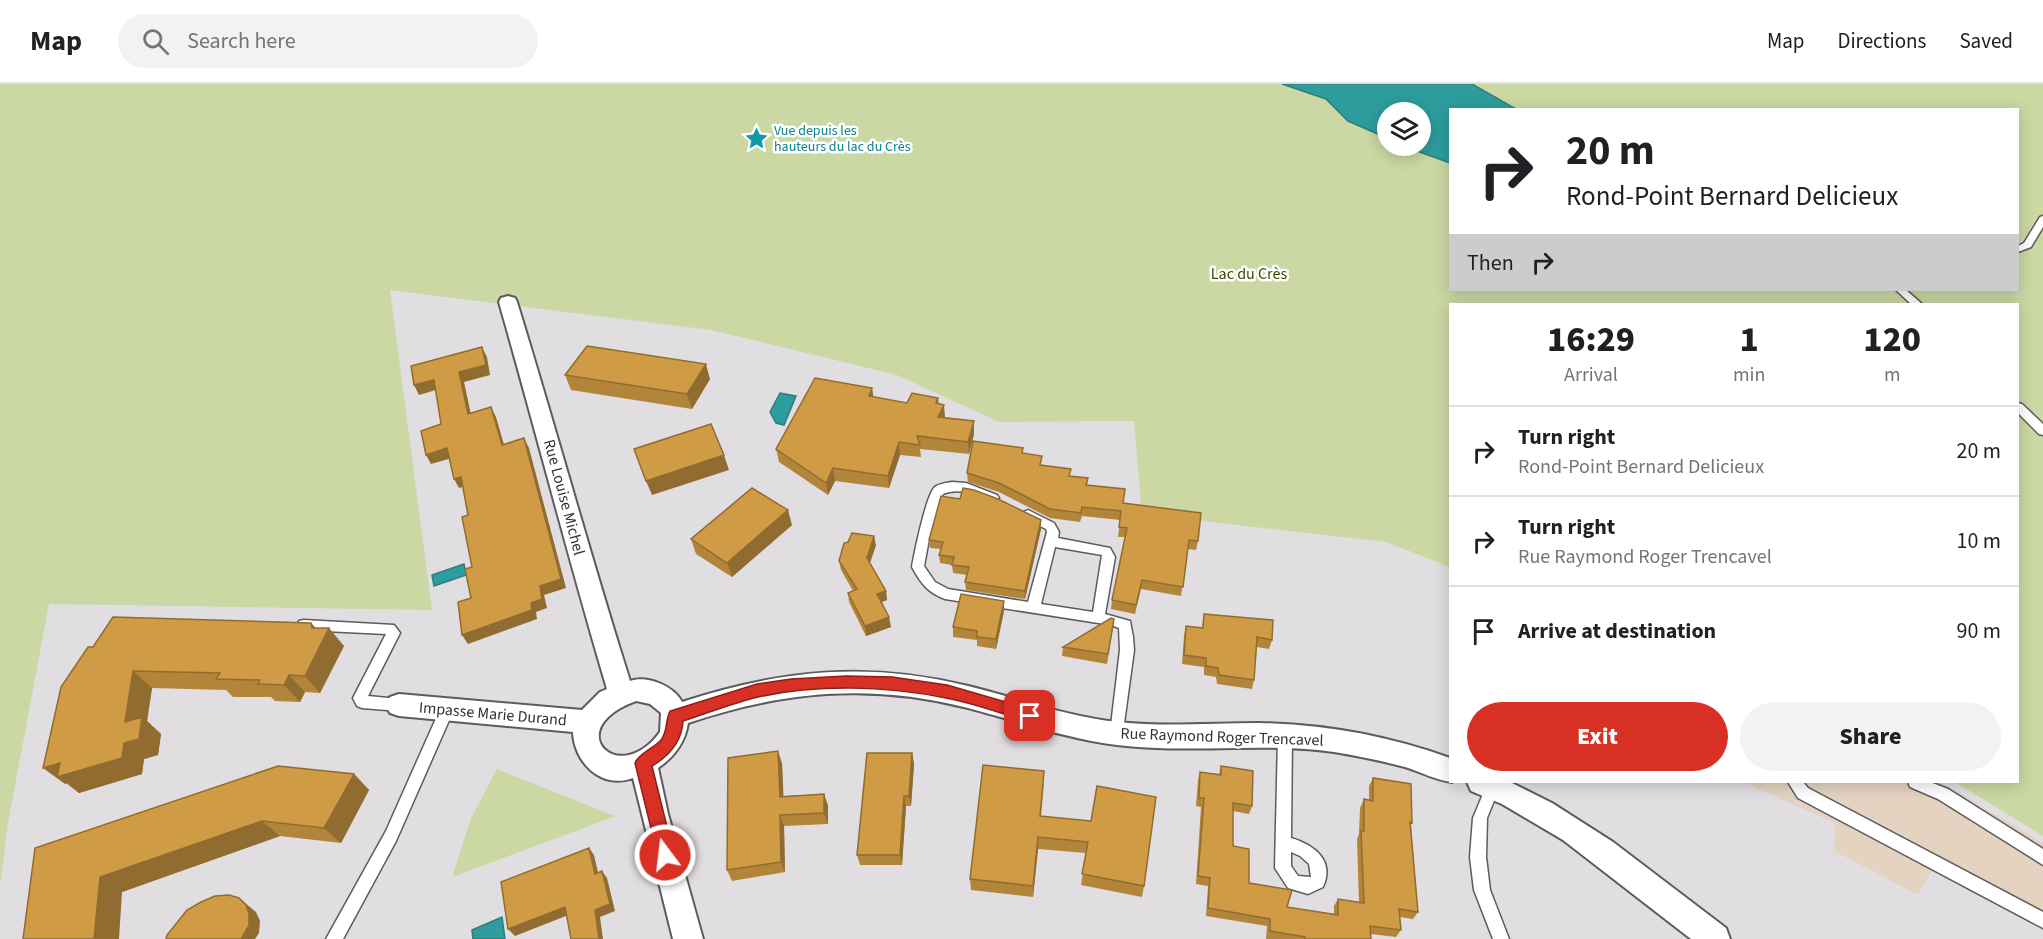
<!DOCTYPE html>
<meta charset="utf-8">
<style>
body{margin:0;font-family:"Source Sans 3",sans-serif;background:#f2f2f2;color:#202124;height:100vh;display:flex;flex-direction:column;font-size:22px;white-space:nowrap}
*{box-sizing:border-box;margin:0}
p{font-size:20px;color:#757577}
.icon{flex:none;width:33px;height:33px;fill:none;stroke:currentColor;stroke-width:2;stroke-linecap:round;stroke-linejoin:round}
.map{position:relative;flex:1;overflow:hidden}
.sheet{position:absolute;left:1449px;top:219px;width:570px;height:480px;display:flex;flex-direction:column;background:#fff;border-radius:0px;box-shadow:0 3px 15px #0003}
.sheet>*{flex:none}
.banner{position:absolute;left:1449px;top:24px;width:570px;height:183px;border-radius:0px;box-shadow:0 3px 15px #0003;background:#fff;color:#202124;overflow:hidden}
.fabs{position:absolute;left:1377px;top:18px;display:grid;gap:12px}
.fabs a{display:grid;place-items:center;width:54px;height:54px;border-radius:50%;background:#fff;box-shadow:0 3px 15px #0003;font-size:30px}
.pin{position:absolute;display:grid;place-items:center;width:51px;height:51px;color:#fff;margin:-26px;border-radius:12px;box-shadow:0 3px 9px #0006}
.me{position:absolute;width:66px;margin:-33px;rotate:345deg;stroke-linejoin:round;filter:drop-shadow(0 0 4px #0008)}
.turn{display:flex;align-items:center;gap:21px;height:126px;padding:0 18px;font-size:27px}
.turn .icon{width:78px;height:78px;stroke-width:2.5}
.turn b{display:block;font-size:42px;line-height:51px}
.then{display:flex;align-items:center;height:57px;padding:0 18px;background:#0003;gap:12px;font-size:22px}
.eta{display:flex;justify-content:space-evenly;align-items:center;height:102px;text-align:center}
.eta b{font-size:36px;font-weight:800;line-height:42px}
.primary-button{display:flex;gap:12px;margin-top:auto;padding:12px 18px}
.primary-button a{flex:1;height:69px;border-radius:36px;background:#d93025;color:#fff;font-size:24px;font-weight:800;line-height:69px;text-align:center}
.primary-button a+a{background:#f2f2f2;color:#202124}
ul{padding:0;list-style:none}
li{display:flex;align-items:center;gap:18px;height:90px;padding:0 18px;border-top:2px solid #e0e0e0}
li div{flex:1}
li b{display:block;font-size:22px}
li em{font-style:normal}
header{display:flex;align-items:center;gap:36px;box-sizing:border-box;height:84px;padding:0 30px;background:#fff;border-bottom:2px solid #e0e0e0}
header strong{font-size:28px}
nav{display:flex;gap:33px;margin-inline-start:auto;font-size:21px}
.search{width:420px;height:54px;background:#f2f2f2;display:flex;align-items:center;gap:15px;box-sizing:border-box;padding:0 21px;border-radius:33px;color:#757577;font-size:22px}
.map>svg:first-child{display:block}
.industrial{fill:#e4d3c1}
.green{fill:#cbd8a3;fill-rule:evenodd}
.water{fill:#2e9d9e;stroke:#307d7e;stroke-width:1.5}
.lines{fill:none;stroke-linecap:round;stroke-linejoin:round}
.service-casing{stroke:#5d5b5e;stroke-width:3}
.minor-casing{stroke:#5d5b5e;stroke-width:4}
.service{fill:#fff;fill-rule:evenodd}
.minor{fill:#fff;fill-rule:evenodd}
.wall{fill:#b2853a}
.shaded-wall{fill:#916c30}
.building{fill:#cf9b44;stroke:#916c30;stroke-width:1.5}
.route{fill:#d93025;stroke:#8d1f18;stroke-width:1.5}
.labels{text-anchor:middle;stroke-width:5;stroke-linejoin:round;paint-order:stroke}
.far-culture-label{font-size:14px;fill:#0d838f;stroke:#fff;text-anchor:start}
.park-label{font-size:16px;fill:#3c4800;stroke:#fff}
.street-label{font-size:16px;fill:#333233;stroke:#fff}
</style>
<header>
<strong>Map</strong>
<div class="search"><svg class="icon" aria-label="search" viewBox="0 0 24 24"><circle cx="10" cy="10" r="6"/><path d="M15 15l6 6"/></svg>Search here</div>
<nav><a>Map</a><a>Directions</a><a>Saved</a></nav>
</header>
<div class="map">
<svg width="2043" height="855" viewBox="0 0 2043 855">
<rect width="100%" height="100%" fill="#e1dee2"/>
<path class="industrial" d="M1743 698H1941L2043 759V846L1932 785 1918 811 1834 767 1835 739Z"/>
<path class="green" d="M0 0H2043V752L1955 698H2018V220H1450V483L1386 458 1142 430 1134 337 999 338 897 291 711 246 390 206 432 526 49 520 8 739 0 802ZM1450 26H2018V206H1450ZM1388 28H1420V62H1388Z
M497 685 615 732H616L452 793 471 734Z"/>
<path class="water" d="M1282 0H1472L1516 25 1450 26V79L1403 62H1420V28H1388L1387 54 1348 37 1326 15Z
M780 309 796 312 784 341 776 339 770 328Z
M464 480 466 491 434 502 432 491Z
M502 833 505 855H473L472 846Z"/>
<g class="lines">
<defs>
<path id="service" d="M2043 132V143L2031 163 2018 168V162L2024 159 2040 133Z
M1896 206H1906L1922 220H1911Z
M2018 319 2022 320 2043 340V351L2039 350 2018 329Z
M952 398 966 399 997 411 999 414 993 418C977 413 961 402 943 410L929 455 924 482 935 498 948 505 1028 518 1047 448 1046 445 1024 434 1022 431 1024 428 1028 426 1054 439 1059 448 1058 454 1110 464 1115 473 1105 530 1130 537 1133 553 1134 566 1122 654 1117 656 1112 654 1110 650 1120 566 1119 544 1111 541 945 515C928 509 920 498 912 483 914 470 926 413 934 404 937 400 946 399 952 398ZM1055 463 1102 471 1093 528 1041 520Z
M304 536 394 541 400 549 368 612 399 615 404 617 406 621 404 625 399 627 362 624 357 622 353 614 386 550 304 546 299 545 297 541 299 537Z
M447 619 452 621 454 625 396 757 343 855H326L386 747 442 621Z
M1285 647 1290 649 1292 653 1291 754C1314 761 1335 776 1323 803L1308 810 1288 804 1275 784 1278 653 1280 649ZM1291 768 1300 772 1309 780 1311 793 1298 792 1291 782Z
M1488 698H1498L1500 702 1487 734 1486 773 1490 806 1509 855H1493L1474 806 1470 773 1473 734Z
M1788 698H1803L1808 704 2043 828V844L1798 714Z
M1908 698H1930L1948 705 2043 765V781L1938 715 1910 703Z"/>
<path id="minor" d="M508 212 515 214 517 218C556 344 590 471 630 597 647 591 674 602 682 618 780 586 867 577 968 602 1018 614 1067 633 1118 638 1165 643 1212 639 1259 639 1325 640 1389 652 1450 674L1452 698C1437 697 1419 687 1405 683 1382 677 1358 672 1334 668 1262 658 1189 670 1117 661 1066 655 1018 637 968 624 870 599 783 607 688 639 685 659 674 673 658 684L668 730 703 855H673L633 694C601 706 574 678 573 648L399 632 390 629 386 621 390 613 399 610 582 626 600 608 607 605C569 477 536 347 499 218L501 214ZM636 617 650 620 661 629 660 648C619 705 559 645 636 617Z
M1467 698H1510L1552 719 1613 758 1726 844 1730 855H1691L1563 756 1502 720 1471 707Z"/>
</defs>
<use href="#service" class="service-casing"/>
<use href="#minor" class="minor-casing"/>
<use href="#service" class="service"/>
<use href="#minor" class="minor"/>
</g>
<path class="wall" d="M565 291 710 295 692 325 571 306Z
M872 304 873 313 907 319 938 314 939 320 945 334 974 337V350L969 370 920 365 921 373 900 371 889 404 835 397 828 411 779 378 776 365Z
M1023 369 1042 381 1070 392 1088 394 1087 401 1198 457 1196 466 1188 465 1181 512 1141 505 1135 530 1111 525 1112 516 1125 453H1118L1120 436 1082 432 1080 438 1050 434 999 408 968 398 967 389Z
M792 441 732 493 696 470 691 455Z
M1041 445 1025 515 966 506 965 498 967 491 953 489 952 481 940 479 939 471 941 465 930 464 929 456Z
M876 461 870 479 886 507 887 516 882 518 891 543 866 552 849 518 848 509 853 507 841 486 839 477Z
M1004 517V527L996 565 977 562V556L953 553V543Z
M1204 530 1272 556 1269 565 1257 563 1254 596 1252 605 1217 600 1216 593 1204 591V583L1182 580 1184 552 1186 542 1202 544Z
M311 539 316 544 344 562 320 609 305 608 300 618 275 617 271 613H233L226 606 152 604 147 637 161 650 158 671 144 675 142 690 79 709 66 699 65 700 93 563Z
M1113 544 1107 580 1062 572 1063 563Z
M912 669 914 680 911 722H906L902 781H860L857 771Z
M782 679 783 712 824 710 828 722V740L784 742 785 788 732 797 727 786Z
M1221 682 1252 722 1249 730 1233 727V762L1249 799 1287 823 1334 830V822L1338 815 1359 818 1357 755 1359 750 1360 724 1364 715 1369 716V702L1373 694 1412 739 1411 741 1418 828 1413 835 1400 833 1401 846 1396 853 1371 850V855H1266L1267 842 1206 832 1208 802 1196 800 1201 723 1196 722 1198 696 1200 688 1219 690Z
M354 690 369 706 341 759 280 752 122 808 23 855Z
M1044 699 1041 732 1091 737 1144 802 1142 813 1081 801 1086 769 1038 765 1033 813 971 806 970 795Z"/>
<path class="shaded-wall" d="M482 263 487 273 490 291 464 298 473 340 468 330 459 288Z
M706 280 710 295 692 325 687 310Z
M434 296 439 305 419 311 414 301Z
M872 304 874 317 869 312Z
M944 321 945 333H938Z
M491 323 496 333 507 371 502 361Z
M974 337V350L969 370 968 358Z
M524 354 529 364 566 504 544 511 547 524 536 528 537 535 468 560 462 551 531 519Z
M899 358 900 371 889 404 888 392Z
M447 364 452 374 431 380 426 371Z
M724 371 729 386 652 411 646 397Z
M833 384 835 397 828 411 826 399Z
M461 393 466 402 459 404 454 395Z
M788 426 792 441 732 493 727 479Z
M1041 436V445L1025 515V507Z
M874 452 876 461 868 484 867 474Z
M886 507 887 516 879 519 877 510Z
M1004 517V527L996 565V555Z
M889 533 891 543 866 552 865 542Z
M311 539 324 554 329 544 344 562 320 609 305 592 312 544Z
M133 587 152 604 147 637 161 650 158 671 144 675 142 690 79 709 67 699 65 700 43 684 60 679 125 638Z
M289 591 305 608 300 618 284 601Z
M778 667 782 679 784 724 780 713Z
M912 669 914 680 911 722 909 712Z
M354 690 369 706 341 759 324 744Z
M824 710 828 722V740L824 729Z
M904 712 906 722 902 781 900 771Z
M780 731 784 742 785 788 781 778Z
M262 737 280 752 122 808 119 855H94L100 793Z
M1038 753V765L1033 813V802Z
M589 764 594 771 600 797 595 790Z
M602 787 607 794 615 827 600 833 603 855H599L595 826Z
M239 814 256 828 260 837 259 849 255 855H241Z
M565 823 571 830 515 852 508 845Z"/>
<path class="building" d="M587 262 706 280 687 310 565 291Z
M482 263 486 281 459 288 468 330 491 323 502 361 524 354 561 495 540 502 542 515 531 519 532 526 462 551 458 518 471 514 465 485 472 483 462 433 468 431 461 393 454 395 447 364 426 371 421 347 441 340 434 296 414 301 411 282Z
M815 294 872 304 869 312 907 319 912 309 938 314 936 319 944 321 938 333 974 337 968 358 917 352 920 361 899 358 888 392 833 384 826 399 776 365Z
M711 340 724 371 646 397 634 365Z
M973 357 1023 364 1022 369 1042 372 1040 381 1071 385 1069 392 1088 394 1086 401 1125 405 1123 419 1201 429 1198 457 1189 456 1183 503 1142 496 1136 521 1112 516 1127 444 1119 443 1121 427 1082 423 1081 429 1050 425 999 399 967 389Z
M752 404 788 426 727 479 691 455Z
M963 404 974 406 998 415 1041 436 1025 507 965 498 969 483 952 481 954 473 939 471 943 458 929 456 941 412 960 415Z
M852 449 874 452 867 474 886 507 877 510 889 533 865 542 848 509 857 505 839 477 844 459 848 458Z
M961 510 1004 517 996 555 977 553V547L953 543Z
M1204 530 1273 536 1272 556 1257 553 1254 596 1219 591 1218 584 1206 582V574L1184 571 1186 542 1203 544Z
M113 533 311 539 312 544H329L305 592 289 591 284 601 258 600 260 596 216 595 220 589 133 587 125 638 142 633 139 655 124 659 122 674 57 693 60 679 43 684 61 603 88 563H93Z
M1111 534 1114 535 1108 570 1063 563Z
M778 667 780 713 824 710V729L780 731 781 778 727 786 728 674Z
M867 669H912L909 712H904L900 771H857Z
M983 681 1044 687 1040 732 1091 737 1097 702 1156 713 1144 802 1082 790 1088 758 1038 753 1033 802 970 795Z
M278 682 354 690 324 744 262 737 100 793 94 855H23L35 764Z
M1221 682 1253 687 1252 722 1233 719V762L1249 765V799L1292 806 1287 823 1338 831V815L1364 819 1361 747H1364V715L1373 717V694L1411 700 1412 739 1410 738 1418 828 1399 825 1401 846 1370 842 1371 855H1305V853L1270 847V835L1208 824 1210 794 1198 792 1204 714H1199L1200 688 1221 691Z
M589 764 595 790 602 787 610 820 595 826 599 855H571L565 823 508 845 501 798Z
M229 811 239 814 246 821 249 830V841L241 855H166L167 851 187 826 201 818 215 812Z"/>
<path class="route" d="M846 592 892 593 947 601 1030 625 1036 627 1038 632 1036 636 1030 638C1002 630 974 619 946 614 886 602 818 600 758 613 733 619 708 629 683 637 682 657 669 672 652 682L674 771 671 777 665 780 659 777 635 679C639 669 653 665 661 656 668 647 665 637 670 627L757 600 791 595Z"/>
<defs>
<symbol id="sight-bare" viewBox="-9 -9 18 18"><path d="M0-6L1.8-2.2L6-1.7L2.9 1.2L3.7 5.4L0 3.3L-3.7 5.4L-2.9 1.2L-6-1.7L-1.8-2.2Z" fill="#0f9aa8" stroke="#fff" stroke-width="2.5" paint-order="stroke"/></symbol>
</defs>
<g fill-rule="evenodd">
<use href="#sight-bare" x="740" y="38" width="33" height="33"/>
</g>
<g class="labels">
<g class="far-culture-label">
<text x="774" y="51">Vue depuis les<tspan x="774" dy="16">hauteurs du lac du Crès</tspan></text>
</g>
<g class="park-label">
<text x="1249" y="195">Lac du Crès</text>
</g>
<g class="street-label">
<text transform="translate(565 413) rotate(75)" y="6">Rue Louise Michel</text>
<text transform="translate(493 629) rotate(5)" y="6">Impasse Marie Durand</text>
<text transform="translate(1222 652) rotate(2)" y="6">Rue Raymond Roger Trencavel</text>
</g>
</g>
</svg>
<div class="fabs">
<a><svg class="icon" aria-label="layers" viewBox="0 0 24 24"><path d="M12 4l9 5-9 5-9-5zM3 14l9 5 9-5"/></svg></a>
</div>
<div class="pin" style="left:1030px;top:632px;background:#d93025"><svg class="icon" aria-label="arrive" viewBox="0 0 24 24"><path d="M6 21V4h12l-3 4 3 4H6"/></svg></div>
<svg class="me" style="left:665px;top:771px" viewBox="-20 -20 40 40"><circle r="17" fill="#d93025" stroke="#fff" stroke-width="3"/><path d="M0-11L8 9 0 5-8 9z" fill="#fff"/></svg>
<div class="banner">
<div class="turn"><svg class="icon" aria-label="right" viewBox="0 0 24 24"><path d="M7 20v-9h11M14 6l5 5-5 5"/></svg><div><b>20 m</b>Rond-Point Bernard Delicieux</div></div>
<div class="then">Then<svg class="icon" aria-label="right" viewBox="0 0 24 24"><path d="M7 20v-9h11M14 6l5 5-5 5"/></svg></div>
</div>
<section class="sheet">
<div class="eta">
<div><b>16:29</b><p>Arrival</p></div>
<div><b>1</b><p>min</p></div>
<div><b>120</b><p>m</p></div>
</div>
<ul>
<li><svg class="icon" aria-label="right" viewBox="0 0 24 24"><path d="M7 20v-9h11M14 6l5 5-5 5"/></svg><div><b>Turn right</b><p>Rond-Point Bernard Delicieux</p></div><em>20 m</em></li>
<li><svg class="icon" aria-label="right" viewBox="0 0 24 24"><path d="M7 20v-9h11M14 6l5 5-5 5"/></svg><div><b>Turn right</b><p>Rue Raymond Roger Trencavel</p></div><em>10 m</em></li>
<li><svg class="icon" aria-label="arrive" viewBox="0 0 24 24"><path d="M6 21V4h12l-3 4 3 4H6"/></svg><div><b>Arrive at destination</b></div><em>90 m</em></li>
</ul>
<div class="primary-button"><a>Exit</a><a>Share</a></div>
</section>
</div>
